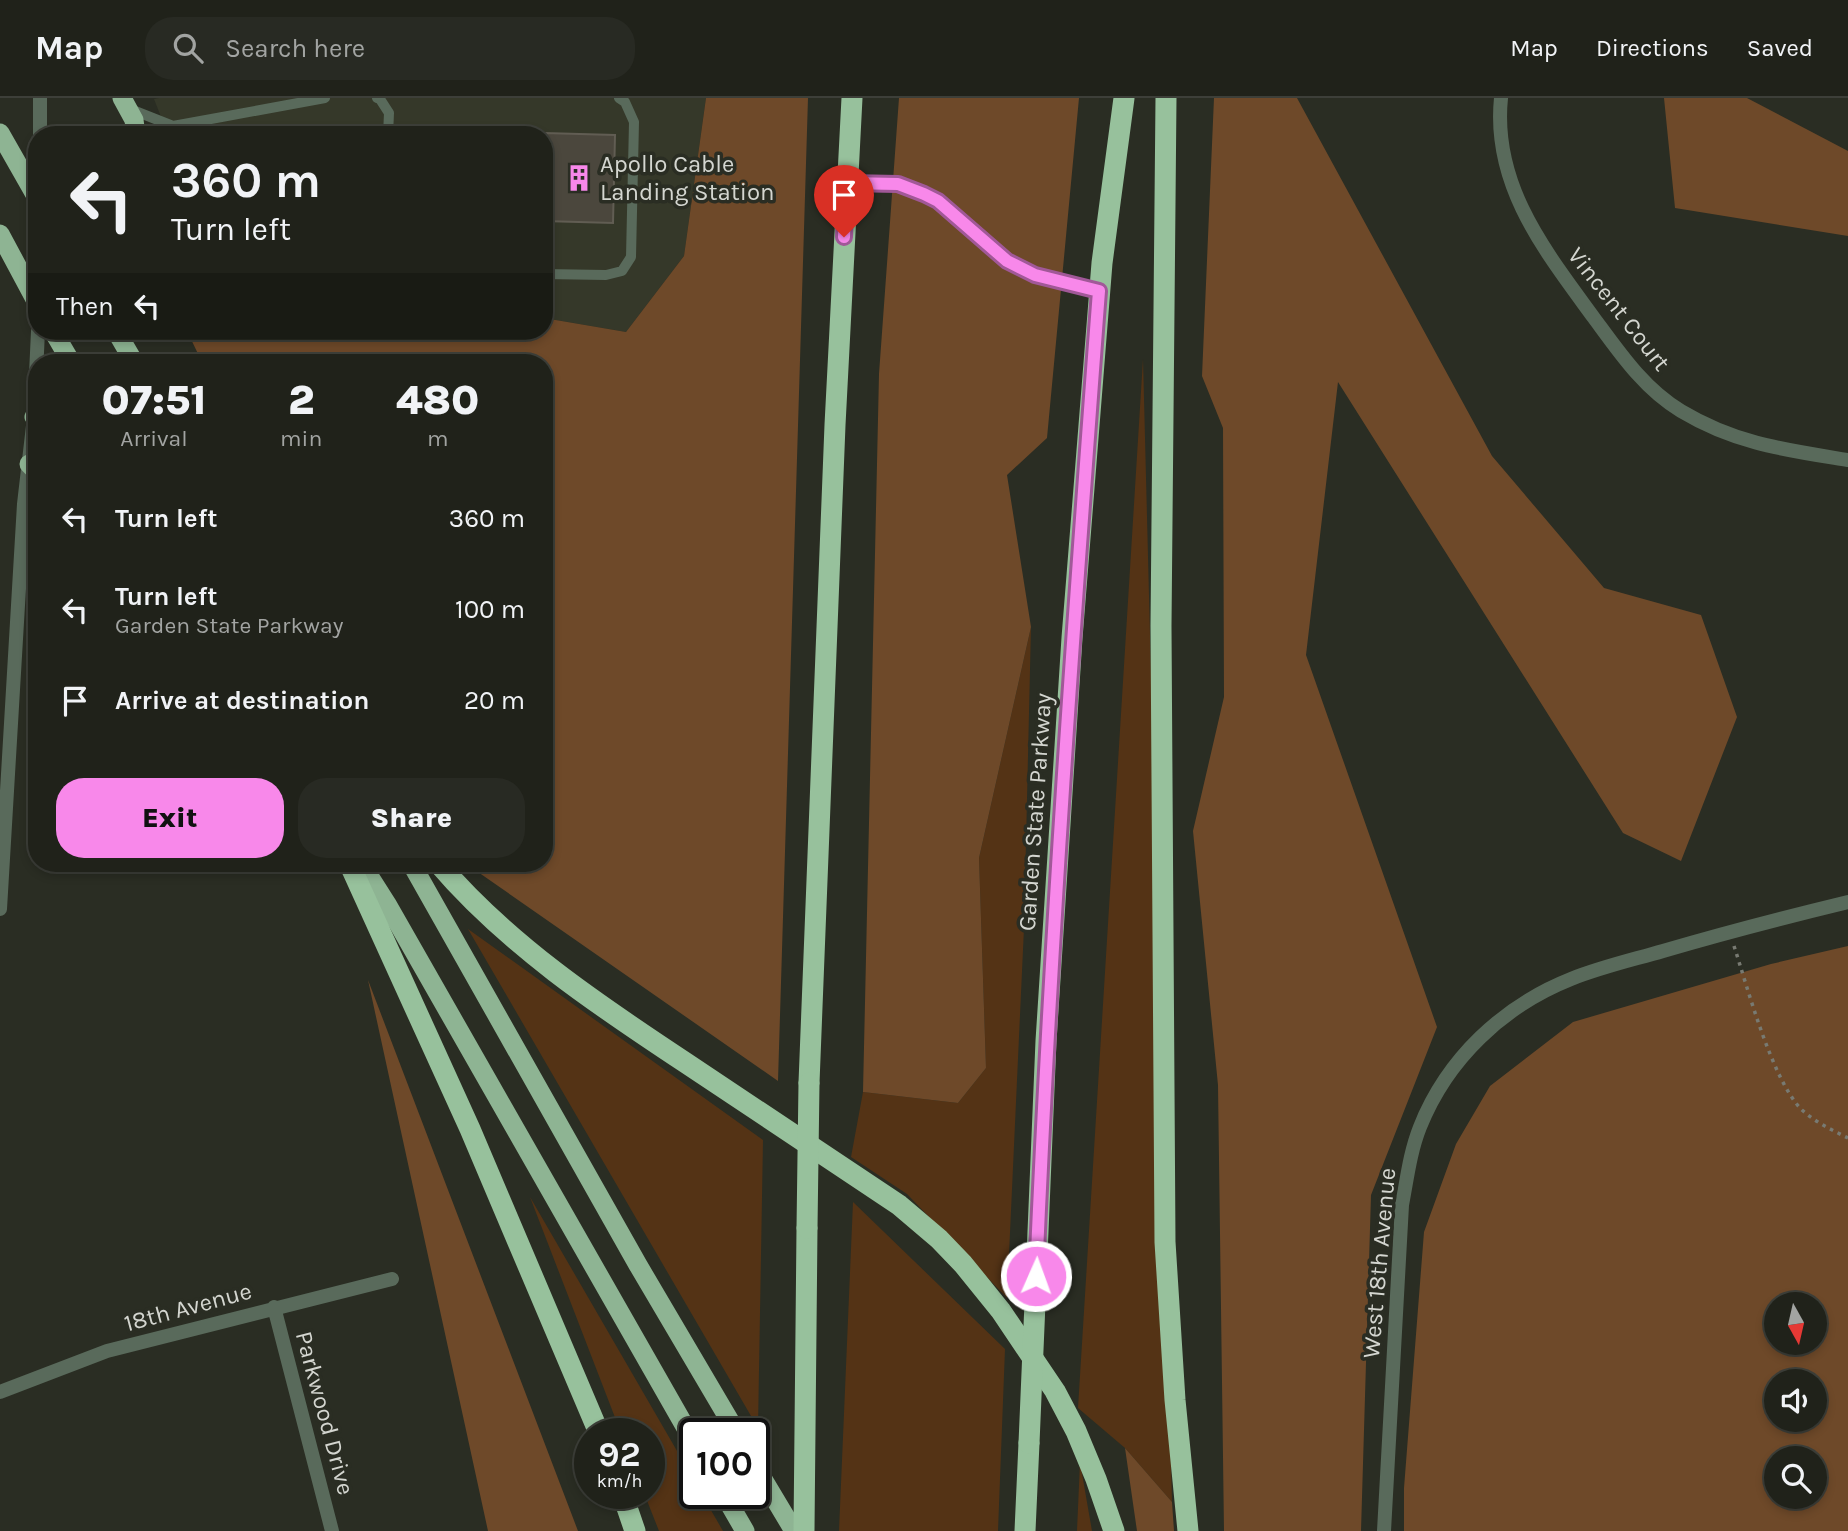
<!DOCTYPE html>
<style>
body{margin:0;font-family:Karla,sans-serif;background:#282a23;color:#f1f3f6;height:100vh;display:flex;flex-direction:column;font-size:26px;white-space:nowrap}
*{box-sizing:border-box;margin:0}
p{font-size:23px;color:#a2a4a2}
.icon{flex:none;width:38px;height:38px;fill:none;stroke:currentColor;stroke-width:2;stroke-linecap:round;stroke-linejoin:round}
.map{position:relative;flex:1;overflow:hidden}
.panel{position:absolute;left:28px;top:256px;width:525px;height:518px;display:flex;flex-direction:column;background:#20221a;border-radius:28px;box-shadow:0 4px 10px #0003,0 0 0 2px #3d3f39}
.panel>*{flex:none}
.guide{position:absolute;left:28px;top:28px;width:525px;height:214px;border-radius:28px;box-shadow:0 4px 10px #0003,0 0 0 2px #3d3f39;background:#20221a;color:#f1f3f6;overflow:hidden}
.needle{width:46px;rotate:172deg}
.buttons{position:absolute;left:1764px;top:1194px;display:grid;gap:14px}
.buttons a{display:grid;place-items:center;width:63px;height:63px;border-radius:50%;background:#20221a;box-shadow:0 4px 10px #0003,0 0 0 2px #3d3f39;font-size:35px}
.speed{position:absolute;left:574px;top:1320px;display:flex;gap:14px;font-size:35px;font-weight:700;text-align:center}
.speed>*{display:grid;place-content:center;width:91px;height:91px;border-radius:50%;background:#20221a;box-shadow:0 4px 10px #0003,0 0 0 2px #3d3f39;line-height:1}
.speed small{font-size:18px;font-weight:400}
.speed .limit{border:4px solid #111;border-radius:10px;background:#fff;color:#111}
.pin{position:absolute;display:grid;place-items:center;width:60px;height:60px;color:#fff;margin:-72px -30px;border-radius:50% 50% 50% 0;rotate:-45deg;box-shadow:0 0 7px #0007}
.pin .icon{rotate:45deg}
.me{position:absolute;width:77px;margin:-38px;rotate:2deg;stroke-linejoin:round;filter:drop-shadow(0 0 5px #0008)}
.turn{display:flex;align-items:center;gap:24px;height:147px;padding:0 28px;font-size:32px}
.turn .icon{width:91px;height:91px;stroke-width:2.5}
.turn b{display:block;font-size:49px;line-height:60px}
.then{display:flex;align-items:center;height:66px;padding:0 28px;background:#0003;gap:14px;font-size:26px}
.eta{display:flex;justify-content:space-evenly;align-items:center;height:119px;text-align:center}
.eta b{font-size:42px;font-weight:800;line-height:49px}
.primary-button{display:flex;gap:14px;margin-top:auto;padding:14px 28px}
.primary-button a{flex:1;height:80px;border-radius:28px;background:#f888ea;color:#111;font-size:28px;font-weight:800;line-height:80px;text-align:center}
.primary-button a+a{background:#282a23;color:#f1f3f6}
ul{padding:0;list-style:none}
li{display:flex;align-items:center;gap:21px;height:91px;padding:0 28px}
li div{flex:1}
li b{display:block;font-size:26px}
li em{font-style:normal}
header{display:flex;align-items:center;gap:42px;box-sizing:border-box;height:98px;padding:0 35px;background:#20221a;border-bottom:2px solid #3d3f39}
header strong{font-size:33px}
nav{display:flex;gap:38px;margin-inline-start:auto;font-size:24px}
.search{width:490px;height:63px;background:#282a23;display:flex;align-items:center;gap:18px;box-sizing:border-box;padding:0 24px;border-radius:28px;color:#a2a4a2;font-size:26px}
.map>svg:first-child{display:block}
.built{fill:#353829}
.green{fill:#543315}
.forest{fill:#6e4929;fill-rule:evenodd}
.building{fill:#4b473d;stroke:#615d53;stroke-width:2}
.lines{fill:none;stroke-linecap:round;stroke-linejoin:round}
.path{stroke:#787a72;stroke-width:3.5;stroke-dasharray:3.5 5;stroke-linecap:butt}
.service{stroke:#596a5b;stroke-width:10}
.minor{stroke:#596a5b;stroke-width:14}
.tertiary{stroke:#596a5b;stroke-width:14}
.trunk{stroke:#8eb493;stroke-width:19}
.motorway{stroke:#97c19c;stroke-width:21}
.motorway-bridge{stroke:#97c19c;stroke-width:21}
.route-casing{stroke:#a15898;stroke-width:18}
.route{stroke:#f888ea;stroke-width:12}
.labels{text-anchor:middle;stroke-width:7;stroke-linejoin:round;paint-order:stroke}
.poi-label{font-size:24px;fill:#d4d6d0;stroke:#2a2d23;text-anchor:start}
.street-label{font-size:24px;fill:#d4d6d0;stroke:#2a2d23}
</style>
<header>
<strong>Map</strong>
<div class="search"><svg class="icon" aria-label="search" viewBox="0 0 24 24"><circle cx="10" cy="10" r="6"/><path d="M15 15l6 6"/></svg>Search here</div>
<nav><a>Map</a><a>Directions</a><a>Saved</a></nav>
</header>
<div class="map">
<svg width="1848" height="1433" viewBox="0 0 1848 1433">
<rect width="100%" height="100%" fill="#2a2d23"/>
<path class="built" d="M159 0H706L684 158 626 234 544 220V37H168L154 1Z"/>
<path class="green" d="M1143 261 1172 1404 1125 1350 1078 1310Z
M1031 529 1024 830 1007 1200 907 1096 851 1059 863 994 958 1005 986 970 979 760Z
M468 831 763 1042 758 1330Z
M530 1099 695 1384V1395H701L723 1433H659L644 1395H649V1335H621Z
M853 1104 1005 1251 998 1433H839Z
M1080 1364 1092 1433H1077Z"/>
<path class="forest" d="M706 0H808L778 983 465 765H544V264H202L187 233H544V220L626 234 684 158Z
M899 0H1079L1047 340 1007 377 1031 529 979 760 986 970 958 1005 863 994 879 276Z
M1214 0H1297L1492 358 1604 490 1701 517 1737 619 1681 763 1623 735 1338 284 1306 557 1437 929 1371 1097 1361 1433H1224L1218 987 1193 733 1224 599 1223 330 1202 278Z
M1664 0H1747L1848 53V138L1675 110Z
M1848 848V1433H1404V1390L1424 1134 1456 1046 1490 988 1573 924 1771 866ZM1776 1206H1815V1244H1776ZM1776 1283H1815V1321H1776ZM1776 1360H1815V1398H1776Z
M368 882 578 1433H488Z
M1125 1350 1172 1404 1174 1433H1137Z"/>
<path class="building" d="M544 35 615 37 613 125 544 123Z"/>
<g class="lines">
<path class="path" d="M1734 848C1748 891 1772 982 1802 1012 1815 1024 1832 1032 1848 1040"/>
<path class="service" d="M377 0 380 1 389 15 388 37
M130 11 173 28 163 37
M173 28 325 0
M848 85C864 86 881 84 896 86 943 93 971 138 1007 163 1033 181 1069 186 1099 193
M544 176 606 177 622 173 631 159 634 24 625 4 619 0
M22 437 37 439"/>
<path class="minor" d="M1501 0C1492 88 1546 154 1594 220 1619 254 1644 291 1681 313 1736 346 1786 352 1848 362
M274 1209 332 1433
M0 1294 107 1253 392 1181"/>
<path class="tertiary" d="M40 37V0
M0 811 24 406 34 319 38 233
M1384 1433 1402 1107C1407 1081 1410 1054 1420 1029 1447 961 1503 908 1571 881 1601 869 1632 862 1663 853 1724 835 1786 819 1848 804"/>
<path class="trunk" d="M122 0 134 22 136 37
M0 35 37 100
M0 136 37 205
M53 233 71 264
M116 233 134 264
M34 319 37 318
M29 366 37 374
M361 765 387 806 695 1346
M411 765 638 1167 737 1335
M754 1366 794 1433
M723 1395 745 1433"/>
<path class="motorway" d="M1166 0 1161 528 1165 1144 1175 1302 1188 1433
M349 765 470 1031 599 1335
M438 765C507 846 598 907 686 965 757 1013 828 1060 899 1107L939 1141 963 1166 1001 1213 1055 1293 1076 1333 1096 1381 1114 1433
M809 985 835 327 852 0
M1035 1205 1046 943 1072 540 1102 165 1124 0
M622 1395 635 1433
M804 1433 807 1130
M1025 1433 1029 1345"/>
<path class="motorway-bridge" d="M807 1130 809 985
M1029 1345 1035 1205"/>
</g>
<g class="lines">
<defs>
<path id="route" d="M844 139 846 85 898 86 924 96 938 103 1007 163 1035 177 1099 193C1074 521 1050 849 1036 1178"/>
</defs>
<use href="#route" class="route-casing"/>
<use href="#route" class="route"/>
</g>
<defs>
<symbol id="building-bare" viewBox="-9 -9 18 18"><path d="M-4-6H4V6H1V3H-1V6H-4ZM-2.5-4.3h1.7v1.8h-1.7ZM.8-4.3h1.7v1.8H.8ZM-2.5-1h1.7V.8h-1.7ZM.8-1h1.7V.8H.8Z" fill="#f888ea" stroke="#2a2d23" stroke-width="2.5" paint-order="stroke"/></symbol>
</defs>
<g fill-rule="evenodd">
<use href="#building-bare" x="560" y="61" width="38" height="38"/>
</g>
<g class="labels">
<g class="poi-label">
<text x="600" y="74">Apollo Cable<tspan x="600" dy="28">Landing Station</tspan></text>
</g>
<g class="street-label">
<text transform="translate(1619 211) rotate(52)" y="8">Vincent Court</text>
<text transform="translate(1035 714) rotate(-86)" y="8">Garden State Parkway</text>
<text transform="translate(1379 1165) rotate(-85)" y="8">West 18th Avenue</text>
<text transform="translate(188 1209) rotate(-15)" y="8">18th Avenue</text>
<text transform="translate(325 1315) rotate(75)" y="8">Parkwood Drive</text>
</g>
</g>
</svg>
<div class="buttons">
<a><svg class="needle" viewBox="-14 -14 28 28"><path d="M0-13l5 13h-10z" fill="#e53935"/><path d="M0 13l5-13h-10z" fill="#a2a4a2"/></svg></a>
<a><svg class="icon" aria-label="sound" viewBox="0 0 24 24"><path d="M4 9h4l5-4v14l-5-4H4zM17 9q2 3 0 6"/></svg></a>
<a><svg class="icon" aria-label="search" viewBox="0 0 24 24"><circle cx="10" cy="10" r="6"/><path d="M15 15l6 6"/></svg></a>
</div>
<div class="speed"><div>92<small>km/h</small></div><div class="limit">100</div></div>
<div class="pin" style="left:844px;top:139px;background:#d93025"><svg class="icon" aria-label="arrive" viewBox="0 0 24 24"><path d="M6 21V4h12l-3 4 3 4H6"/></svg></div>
<svg class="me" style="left:1036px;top:1178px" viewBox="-20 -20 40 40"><circle r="17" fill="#f888ea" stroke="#fff" stroke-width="3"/><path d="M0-11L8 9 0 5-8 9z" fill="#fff"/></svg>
<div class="guide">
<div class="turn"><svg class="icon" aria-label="left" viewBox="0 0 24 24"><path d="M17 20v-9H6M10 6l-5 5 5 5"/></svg><div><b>360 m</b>Turn left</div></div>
<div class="then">Then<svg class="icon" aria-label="left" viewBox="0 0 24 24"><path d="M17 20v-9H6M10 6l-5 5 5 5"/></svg></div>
</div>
<section class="panel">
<div class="eta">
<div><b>07:51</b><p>Arrival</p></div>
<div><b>2</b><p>min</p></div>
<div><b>480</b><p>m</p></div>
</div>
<ul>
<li><svg class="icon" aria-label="left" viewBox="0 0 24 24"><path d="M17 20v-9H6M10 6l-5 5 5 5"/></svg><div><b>Turn left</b></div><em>360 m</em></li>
<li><svg class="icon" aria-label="left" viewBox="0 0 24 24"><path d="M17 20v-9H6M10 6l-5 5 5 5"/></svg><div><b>Turn left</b><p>Garden State Parkway</p></div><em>100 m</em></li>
<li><svg class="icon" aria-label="arrive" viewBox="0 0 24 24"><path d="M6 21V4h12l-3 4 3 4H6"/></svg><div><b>Arrive at destination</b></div><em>20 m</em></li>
</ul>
<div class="primary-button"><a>Exit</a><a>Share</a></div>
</section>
</div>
